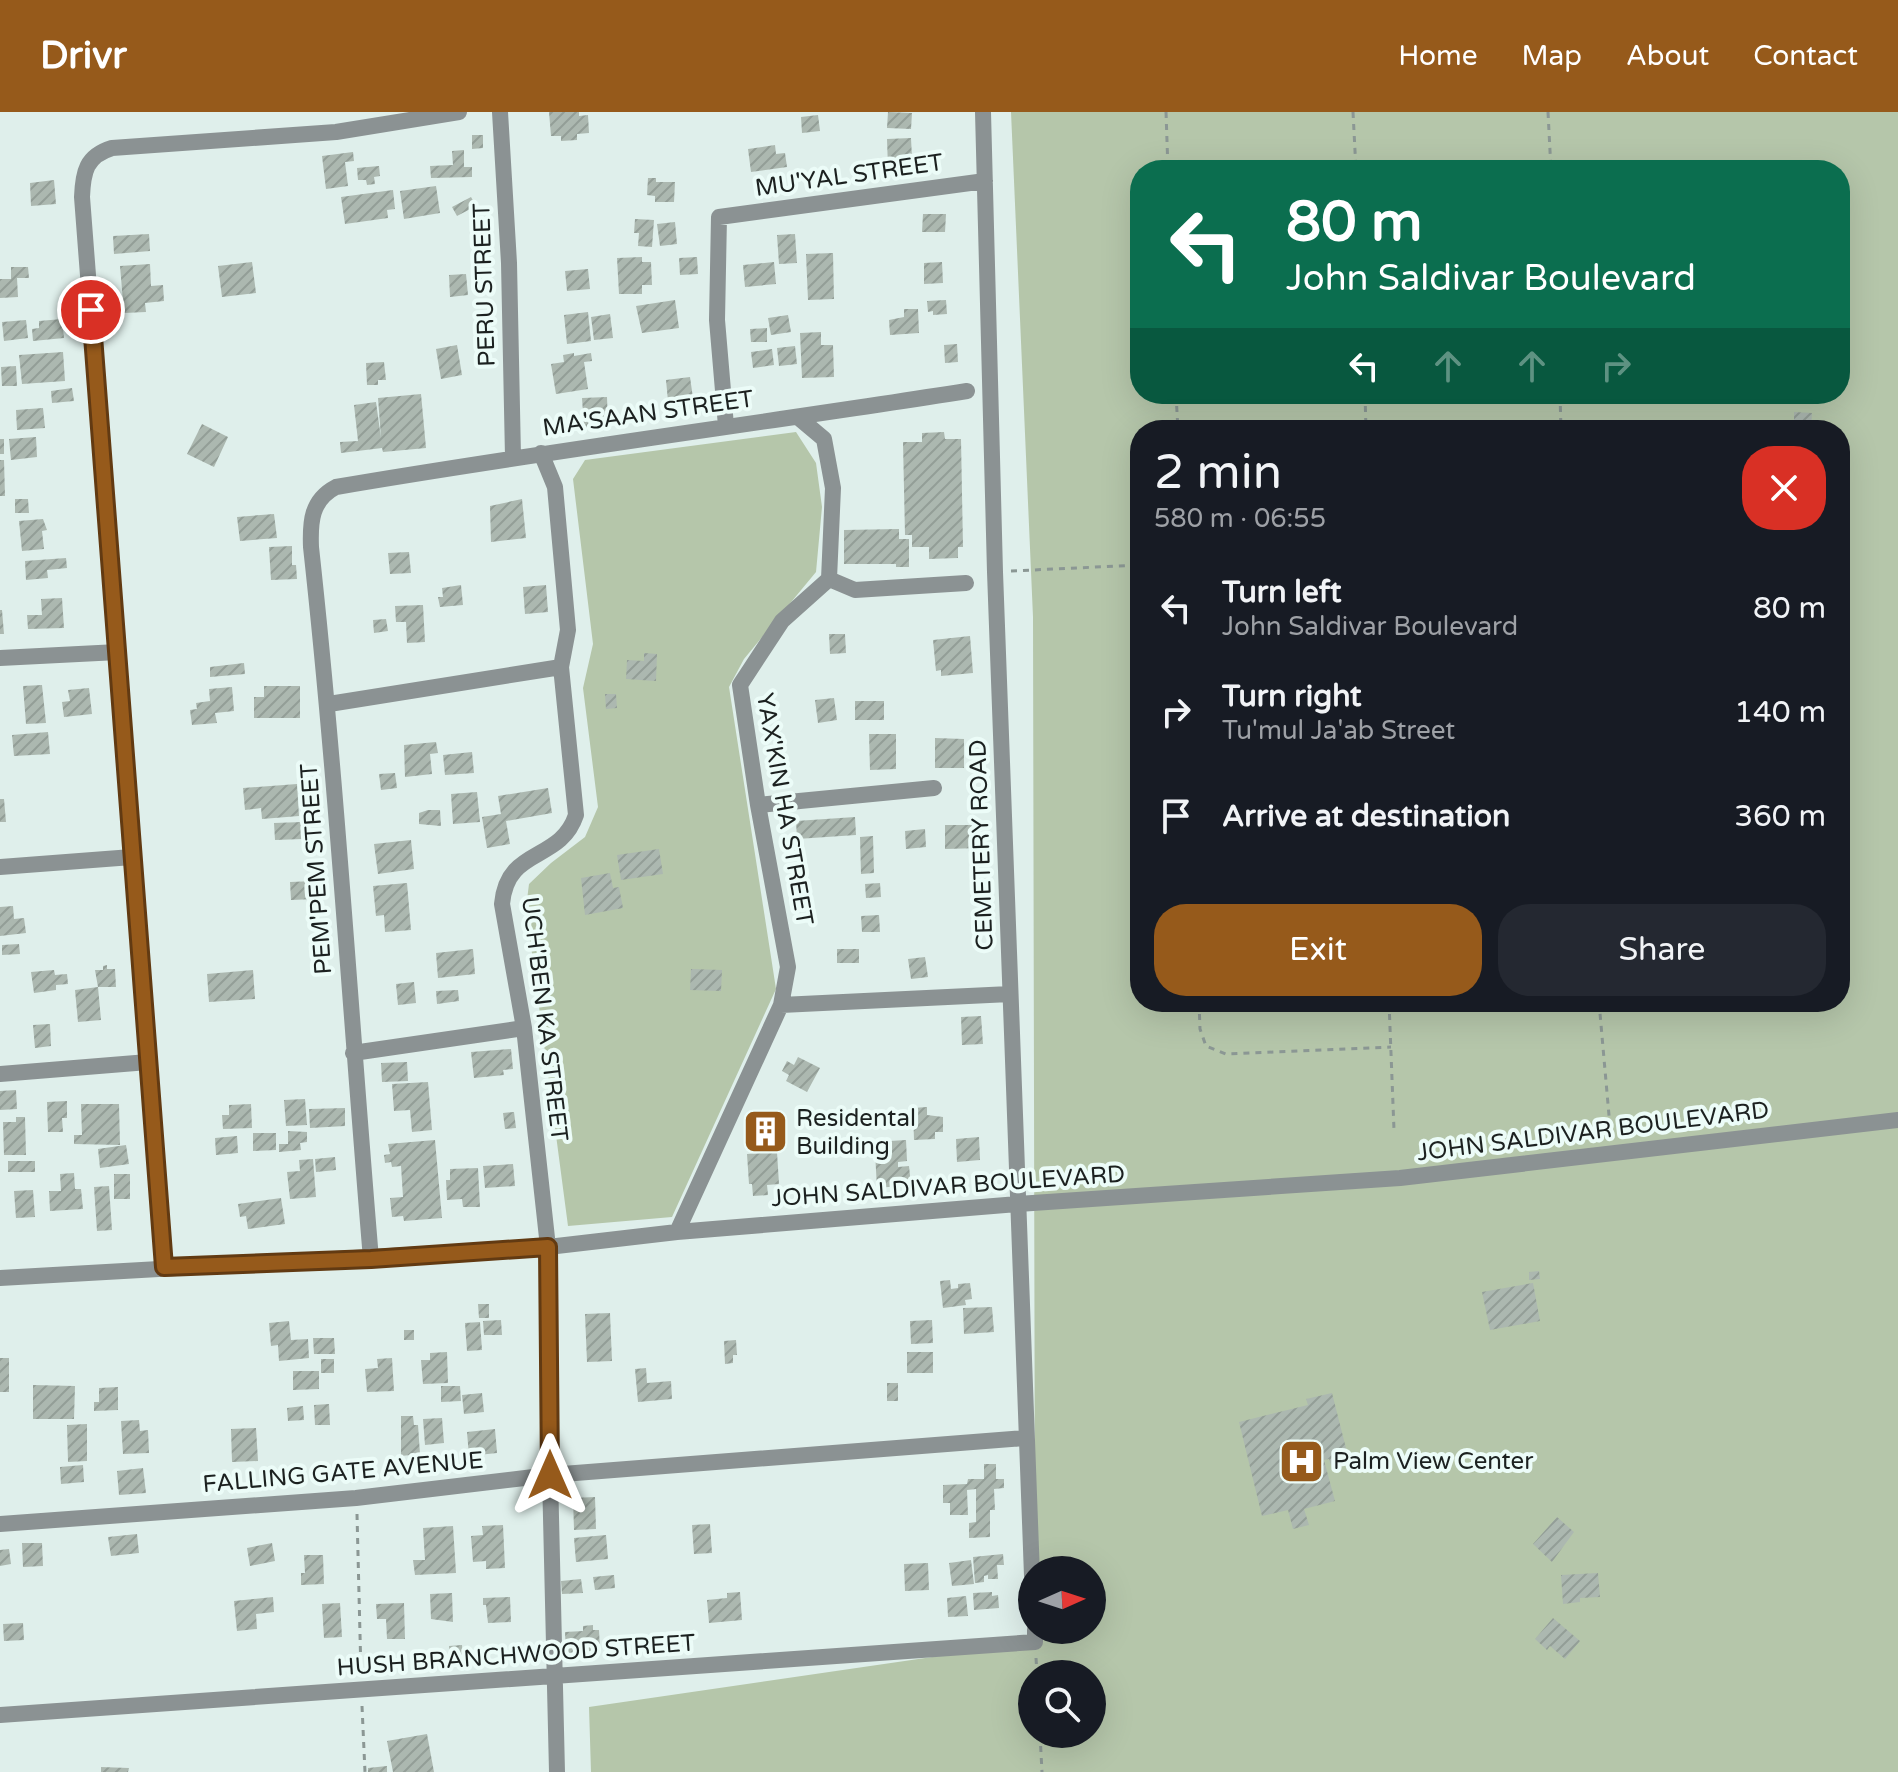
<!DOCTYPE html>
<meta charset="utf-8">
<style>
body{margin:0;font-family:"Varela Round",sans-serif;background:#242831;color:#f1f3f6;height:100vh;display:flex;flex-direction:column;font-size:30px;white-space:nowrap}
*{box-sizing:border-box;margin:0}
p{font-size:26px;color:#9ea1a6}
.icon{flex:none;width:44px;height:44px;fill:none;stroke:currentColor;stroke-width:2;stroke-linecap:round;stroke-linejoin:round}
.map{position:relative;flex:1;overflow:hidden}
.drawer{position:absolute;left:1130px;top:308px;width:720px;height:592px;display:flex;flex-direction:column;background:#171b24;border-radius:32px;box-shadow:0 8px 32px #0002}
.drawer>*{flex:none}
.top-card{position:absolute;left:1130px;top:48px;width:720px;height:244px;border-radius:32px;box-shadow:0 8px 32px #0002;background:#0b6e4f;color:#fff;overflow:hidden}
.needle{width:52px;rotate:87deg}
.tools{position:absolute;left:1018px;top:1444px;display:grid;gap:16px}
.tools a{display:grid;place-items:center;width:88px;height:88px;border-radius:50%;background:#171b24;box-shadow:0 8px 32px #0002;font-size:40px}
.pin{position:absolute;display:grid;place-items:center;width:68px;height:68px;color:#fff;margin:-34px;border:4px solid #fff;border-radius:50%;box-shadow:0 2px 8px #0007}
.me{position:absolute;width:88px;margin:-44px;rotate:0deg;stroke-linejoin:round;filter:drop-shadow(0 0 6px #0008)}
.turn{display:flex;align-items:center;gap:28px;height:168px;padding:0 24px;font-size:36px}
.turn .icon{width:104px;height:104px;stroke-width:2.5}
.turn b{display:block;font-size:56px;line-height:68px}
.lanes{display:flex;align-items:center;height:76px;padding:0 24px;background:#0003;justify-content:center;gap:40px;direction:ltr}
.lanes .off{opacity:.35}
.round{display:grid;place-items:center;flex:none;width:84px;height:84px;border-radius:32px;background:#242831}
.head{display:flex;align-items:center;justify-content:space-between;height:136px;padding:0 24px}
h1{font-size:48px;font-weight:600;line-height:60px}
.button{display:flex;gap:16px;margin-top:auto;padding:16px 24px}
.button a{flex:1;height:92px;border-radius:32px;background:#965a1b;color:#fff;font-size:32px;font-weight:600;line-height:92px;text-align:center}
.button a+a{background:#242831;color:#f1f3f6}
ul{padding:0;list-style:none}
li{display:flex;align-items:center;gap:24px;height:104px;padding:0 24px}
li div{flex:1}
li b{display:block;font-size:30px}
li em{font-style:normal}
header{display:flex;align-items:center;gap:48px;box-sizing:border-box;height:112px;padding:0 40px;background:#965a1b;color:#fff}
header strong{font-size:38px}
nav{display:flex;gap:44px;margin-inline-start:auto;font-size:28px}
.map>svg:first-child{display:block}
.green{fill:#b5c6aa;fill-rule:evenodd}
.building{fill:url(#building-hatch)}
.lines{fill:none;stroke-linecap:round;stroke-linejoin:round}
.path{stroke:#8b9794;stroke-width:3;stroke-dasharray:6 6;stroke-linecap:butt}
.minor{stroke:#8b9293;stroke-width:16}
.route-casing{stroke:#623a12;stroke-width:20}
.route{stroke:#965a1b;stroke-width:14}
.labels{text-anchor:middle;stroke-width:8;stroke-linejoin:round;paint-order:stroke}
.street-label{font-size:24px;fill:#1c2120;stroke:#ecfcf8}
.poi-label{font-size:24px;fill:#1c2120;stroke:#ecfcf8;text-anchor:start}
</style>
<header>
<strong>Drivr</strong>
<nav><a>Home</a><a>Map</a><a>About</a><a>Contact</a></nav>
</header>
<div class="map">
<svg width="1898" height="1660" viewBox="0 0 1898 1660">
<defs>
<pattern id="building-hatch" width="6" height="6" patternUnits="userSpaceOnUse" patternTransform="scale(2)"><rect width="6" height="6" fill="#acb8b0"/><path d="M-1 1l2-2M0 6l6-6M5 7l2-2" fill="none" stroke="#939e97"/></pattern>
</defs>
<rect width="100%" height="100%" fill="#dfefeb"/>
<path class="green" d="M1011 0H1898V1660H591L589 1595 1035 1530V1518H1092V1458H1035L1033 505ZM1140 58H1840V282H1140ZM1140 318H1840V890H1140ZM1032 1562H1092V1622H1032Z
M796 320 816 351 822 395 816 460 744 547 729 575 776 877 672 1105 568 1114 526 796 529 772 551 751 585 725 598 695 583 576 593 532 573 367 585 348Z"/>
<path class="building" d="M549 0H579V4L588 3 589 21 577 22V28L561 29V24H551Z
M888 0 912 1 911 17 887 16Z
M818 3 820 19 802 21 801 5Z
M472 23H483V36L472 37Z
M911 26 912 46 902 47 903 56H888L887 27Z
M775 33 776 42 785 41 787 55 751 60 748 37Z
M464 38V55H472V65L431 66 430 54 453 53 452 39Z
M353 40 354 49 345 50 348 74 326 77 322 44Z
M379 54 380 64 374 65 375 72 367 73 366 68H358L357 56Z
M648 66H656V70H675L674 90H655V84L647 83Z
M54 68 56 92 31 94 30 71Z
M436 74 440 101 404 107 400 79Z
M393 78 395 97 387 98 388 106 345 112 341 85Z
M471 85 476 94 457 104 452 95Z
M923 102H946L945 120H922Z
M635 107 654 108 652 135 638 134 639 121H634Z
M675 110 677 132 660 134 657 112Z
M149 122 150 139 114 142 113 124Z
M795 122 797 151 779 152 777 123Z
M833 141 834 187 808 188 806 142Z
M642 145V150H651L652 173H642V182H619L617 146Z
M697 145 698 162 680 163 679 146Z
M252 150 256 181 222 185 218 154Z
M774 150 776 172 745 175 743 153Z
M942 150 943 171 924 172V151Z
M150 152 151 174 163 173 164 189 145 191 146 200 124 201 120 154Z
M11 155H28L29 166H17L18 185 0 186V167H11Z
M588 157 590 177 567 179 565 159Z
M466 162 468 183 450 185 449 163Z
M675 188 679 216 642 221 636 194Z
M946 188 947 202 933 203V199L928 200 927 189Z
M904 197H918L919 221 890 223 889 208 904 205Z
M588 200 591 229 567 232 564 203Z
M610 202 613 226 594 228 591 205Z
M788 203 791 220 771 223 768 206Z
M62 207 64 226 33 229 32 217 39 216V209Z
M26 208 28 226 4 229 2 210Z
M767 216V230H751L750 217Z
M821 220V233H833L834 265 802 266 800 221Z
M957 232 958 250 945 251 944 233Z
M457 233 462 263 441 267 436 237Z
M795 234 797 252 779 254 777 236Z
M772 237 774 253 753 256 751 240Z
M63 240 65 269 22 272 19 243Z
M574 241V244L591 241 592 249 584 250 588 277 556 282 551 252 564 250 563 243Z
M384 250 386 268H378V273H367L366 251Z
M16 254 17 274H2L1 255Z
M690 265 693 286 668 289 666 268Z
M72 276 74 289 52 291 51 279Z
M421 282 426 336 383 340 382 336 341 341 340 330 358 329 354 293 376 290 381 326 378 286Z
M607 285 608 314 584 316 582 286Z
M43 296 45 316 17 318 16 298Z
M1794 300 1812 301 1811 316 1794 315Z
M202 312 228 325 214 355 187 342Z
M944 320 945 327H961L963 435H958V446L929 447V435H912V423H905L903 330H922V321Z
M36 325 37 345 11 348 9 327Z
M0 327H4V342H0Z
M0 348H4L5 384H0Z
M15 387H28L29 401H15Z
M522 387 526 426 491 430 490 394Z
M274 402 277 426 240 429 237 405Z
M43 407 47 418 42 419 44 437 22 439 19 409Z
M899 417V427H909V455H896V452H844V418Z
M292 434V453H296L297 467 271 468 269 435Z
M409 440 411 461 390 462 388 441Z
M66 446 67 456 47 458 48 466 26 468 25 449Z
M461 473 463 493 440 495 438 485H443L442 476Z
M546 473 548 500 525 502 523 475Z
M62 486 64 516 28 517 27 503H42L41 487Z
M423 493 425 530 407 531 406 510H396L395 494Z
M0 498H2L4 522H0Z
M386 507 388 519 374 521 373 508Z
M829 522H845L846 541 830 542Z
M970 524 973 561 941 564V558L936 559 933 528Z
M644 541 657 542 656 569 626 567 627 548 644 549Z
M244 551 245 562 210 565V555Z
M42 573 46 611 26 612 23 574Z
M264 574H300V606H254V585H264Z
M232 575 234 599 215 601 217 611 192 613 190 598 197 597 196 591 210 589 209 577Z
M89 576 92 602 64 605 62 590 70 589 68 578Z
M605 582H616L617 596 606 597Z
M834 586 837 608 818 611 815 588Z
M855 589H884V608H855Z
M48 620 50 642 14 644 12 623Z
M869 622H896V657L870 658Z
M935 626 964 627V656H935Z
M436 630 438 641 430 642 432 662 405 665 404 633Z
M472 640 474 661 445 663 443 643Z
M395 661 397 676 381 678 379 662Z
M297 672 299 704 262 707 261 696 245 698 243 676Z
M548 676 552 701 506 709 510 732 487 736 482 705 501 702 498 684Z
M477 680 480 710 453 712 451 682Z
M0 687H4L6 710H0Z
M428 698H440L441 714 419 712V701Z
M855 705 856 723 797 727 796 709Z
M302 710 303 727 275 728 274 711Z
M945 713H980L981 736 945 737Z
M925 717 926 735 906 737 905 719Z
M873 724 874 761 861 762 860 725Z
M411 728 414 757 378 762 374 732Z
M659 737 663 762 621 768 617 743Z
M610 761 613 776 619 775 623 796 585 803 581 766Z
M315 769 316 787 291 788 290 770Z
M407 771 411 818 385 820 384 803 376 804 373 774Z
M880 771 881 785 866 786 865 772Z
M13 794 14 807 24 806 26 821 0 824V795Z
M879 803 880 820H862L861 804Z
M19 832 20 842 2 843V833Z
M473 837 475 862 438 866 436 841Z
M837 837H859V851H837Z
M925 845 928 865 911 867 908 847Z
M107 853V857H115L116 875H98L95 858H103V854Z
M691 857 722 858 721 879 690 878Z
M54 858 55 863 67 862 68 872 56 873V878L34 881 31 860Z
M253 858 255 887 209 890 207 862Z
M414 870 416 891 398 893 396 872Z
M98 875 101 908 78 910 75 878Z
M458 878 459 889 437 892 436 879Z
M981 904 983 932 962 933 961 905Z
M50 912 51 934 35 936 33 913Z
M511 937 513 957 503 958 504 963 474 966 471 940Z
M798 945 820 956 807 980 786 969 789 963 782 959 787 949 794 953Z
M407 950 408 969 382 970 381 951Z
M428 970 432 1018 412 1020 410 998 394 999 392 972Z
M16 978 17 997 0 998V979Z
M305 987 307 1013 286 1014 284 988Z
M67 989V1006H62L63 1020H48L47 990Z
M81 992H119L120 1033 74 1032V1023H82Z
M251 992 252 1016 223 1017 222 1003H229V993Z
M927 995V1003L943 1005V1020H935V1027L914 1028 913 996Z
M345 996V1014L310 1016 309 997Z
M514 1000 516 1016 505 1017 503 1001Z
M16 1005H25L26 1043H4L3 1010H16Z
M749 1010H781L780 1030H748Z
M288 1019 307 1020V1030L300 1031 301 1038 279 1040V1032H288Z
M253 1021H276V1038L253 1039Z
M237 1024 238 1041 216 1043 215 1026Z
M979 1025 980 1048 957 1050 956 1027Z
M435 1028 442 1106 404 1109 403 1104 392 1105 390 1086 403 1085 401 1054 392 1055 391 1050 385 1051 384 1043 390 1042 388 1032Z
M906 1028 907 1049 898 1050V1055L909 1054 911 1073 877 1076 875 1040 891 1039 890 1029Z
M126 1033 129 1052 100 1056 98 1037Z
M777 1040 779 1072 767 1073 768 1083 753 1084 752 1072H749L747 1042Z
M335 1045 336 1058 316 1060 315 1047Z
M313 1047 316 1085 290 1087 287 1060 300 1059 299 1048Z
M8 1049H35V1060H8Z
M513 1052 515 1074 485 1076 483 1054Z
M478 1056 480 1095H463L462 1087 447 1088 446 1068H450V1057Z
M74 1061 75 1077H81L83 1097 50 1099 49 1079H61L60 1062Z
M114 1062H130V1087H114Z
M109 1074 112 1118 97 1119 94 1075Z
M33 1078 35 1105 16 1106 14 1079Z
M281 1086 285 1112 248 1117 246 1104 240 1105 238 1092Z
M1539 1159 1540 1167 1529 1168V1160Z
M950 1168 951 1177 958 1176V1172L970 1171 972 1187 965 1188 966 1193 943 1196 940 1169Z
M1533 1171 1540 1209 1490 1218 1482 1180Z
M478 1192H489V1206H479Z
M992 1195 994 1220 964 1222 963 1196Z
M610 1201 612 1249 587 1250 585 1202Z
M501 1208 502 1223H484L483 1209Z
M932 1208 933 1231 911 1232 910 1209Z
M289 1209 291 1228 308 1227 309 1246 279 1249 278 1233 271 1234 269 1211Z
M480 1210 482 1238 467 1239 465 1211Z
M404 1218H414V1228H404Z
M313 1226H334L335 1242H314Z
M736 1228 737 1243H733V1251L725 1252 724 1229Z
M447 1240 448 1271 423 1272 421 1248H430V1241Z
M907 1240H933V1261H907Z
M0 1246H9V1280H0Z
M392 1246 394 1279 367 1280 365 1257 378 1256 377 1247Z
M321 1247H334V1261H321Z
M646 1256 647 1271 671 1269 672 1287 638 1290 635 1257Z
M293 1259H319V1277L293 1278Z
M887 1271H898V1289H887Z
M33 1273 75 1274 74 1307H33Z
M441 1274H460L461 1289 441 1290Z
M118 1275V1298L94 1299V1290H99V1276Z
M482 1281 484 1300 464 1302 462 1283Z
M1332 1281 1350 1352 1332 1357 1329 1347 1324 1348 1335 1389 1304 1397 1309 1413 1293 1417 1288 1398 1262 1404 1239 1310 1308 1293 1306 1287Z
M329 1292 330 1313H315L314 1293Z
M303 1294 304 1308 288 1309 287 1296Z
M401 1304H413L414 1313H418L420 1342 401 1344Z
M442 1306 444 1331 425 1333 423 1307Z
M139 1308 140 1319 148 1318 149 1341 123 1342 121 1309Z
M87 1312V1349L68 1350 67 1313Z
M256 1316 258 1349 232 1350 231 1317Z
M495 1317 497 1341 469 1344 467 1320Z
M984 1352H996V1367H1004V1376L994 1377 995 1398H990V1425L969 1426V1411L976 1410V1377L967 1378 968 1403H950V1391H943V1373L967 1372 968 1367H984Z
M83 1353 84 1370 61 1372 60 1355Z
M143 1356 146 1381 119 1383 117 1359Z
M595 1385 596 1417 574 1418 573 1386Z
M1557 1405 1574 1420 1552 1450 1533 1432Z
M710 1412 712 1441 694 1442 692 1413Z
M503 1413 505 1456 486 1457V1449L473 1450 471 1424 483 1423 482 1414Z
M453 1414 456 1461 415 1463 413 1448H425L423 1416Z
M137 1422 139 1441 111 1444 108 1425Z
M606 1423 608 1447 576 1450 574 1426Z
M22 1431H42L43 1454 23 1455Z
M272 1431 275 1449 250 1454 247 1436Z
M9 1437 11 1452 0 1454V1438Z
M1003 1442 1004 1453H997L998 1467H988V1463L984 1464V1470L975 1471 973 1445Z
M304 1443H323L324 1472 301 1473V1461H305Z
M971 1448 974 1472 952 1474 949 1451Z
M928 1451 929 1478 905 1479 904 1452Z
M1598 1461 1600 1485 1580 1486V1490L1563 1492 1561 1463Z
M614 1463 615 1476 595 1478 593 1465Z
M581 1467 583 1481 562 1482 561 1469Z
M740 1480 742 1508 709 1511 707 1488 727 1486V1481Z
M992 1480V1484L998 1483 999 1496 974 1498 973 1481Z
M452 1481 453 1510 431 1507 430 1482Z
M966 1484 968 1504 948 1505 947 1486Z
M273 1485 274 1500 256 1502 257 1517 237 1519 234 1489Z
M510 1485 511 1510 488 1511 486 1493H483V1486Z
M340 1491 342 1525 324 1526 322 1492Z
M404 1491 405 1527H387L386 1507H377L376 1492Z
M1553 1506 1580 1529 1565 1547 1550 1534 1547 1538 1535 1527Z
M23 1511 24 1528 4 1529 3 1512Z
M593 1513V1518H599L600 1538 566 1541 565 1520 583 1519V1514Z
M462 1533 463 1549 450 1550 449 1534Z
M427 1622 434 1660H393L387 1629Z
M387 1654V1660H368V1656Z
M101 1655 129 1656 128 1660H101Z"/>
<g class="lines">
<path class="path" d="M1166 0 1168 58
M1353 0 1356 58
M1548 0 1551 58
M1176 282 1178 318
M1365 282 1366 318
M1560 282 1561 318
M1011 459 1140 453
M1199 890 1200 917 1206 934 1226 942 1391 935
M1389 890 1394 1018
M1599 890 1611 1026
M357 1402 361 1562
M1036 1546 1037 1562
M362 1594 365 1660
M1040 1622 1042 1660"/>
<path class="minor" d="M500 0 509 151 513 345
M983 0 995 460 1032 1464
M726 314 717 208 719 105 985 69
M541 341 555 375 568 518 561 555 576 703C560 751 507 734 502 792L524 916 548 1135 550 1363 557 1660
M829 467 855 478 966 471
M0 546 118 540
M329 592 561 555
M758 693 934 676
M0 755 132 745
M781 893 1010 882
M353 941 524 916
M0 962 148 950
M677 1120 781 893 788 855 758 693 740 573 782 509 829 467 833 376 824 327 799 306
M371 1147C351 910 337 672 311 435 310 410 311 388 336 375 546 339 757 312 967 279
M164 1155 82 85C83 60 86 44 112 36L336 20 459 0
M0 1166 548 1135 677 1120 1018 1092 1400 1066 1898 1008
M0 1412 356 1386 550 1363 1025 1326
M0 1603 1035 1530V1518"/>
</g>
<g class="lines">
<defs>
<path id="route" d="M91 198 164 1155 371 1147 548 1135 550 1363"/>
</defs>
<use href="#route" class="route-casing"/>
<use href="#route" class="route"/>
</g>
<defs>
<symbol id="building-square" viewBox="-11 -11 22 22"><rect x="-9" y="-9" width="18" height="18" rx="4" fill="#965a1b" stroke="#ecfcf8"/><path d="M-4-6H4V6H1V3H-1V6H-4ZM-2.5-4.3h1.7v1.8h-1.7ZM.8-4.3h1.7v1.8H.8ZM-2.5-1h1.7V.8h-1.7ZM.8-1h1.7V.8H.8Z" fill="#fff"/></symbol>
<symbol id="hospital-square" viewBox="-11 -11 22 22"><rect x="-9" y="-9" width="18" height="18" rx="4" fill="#965a1b" stroke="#ecfcf8"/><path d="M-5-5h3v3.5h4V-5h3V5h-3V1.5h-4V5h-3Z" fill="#fff"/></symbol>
</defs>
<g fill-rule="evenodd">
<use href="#building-square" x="740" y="994" width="51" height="51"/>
<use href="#hospital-square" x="1276" y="1324" width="51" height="51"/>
</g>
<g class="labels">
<g class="street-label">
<text transform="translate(849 63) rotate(-8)" y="8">MU'YAL STREET</text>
<text transform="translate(484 173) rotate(-92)" y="8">PERU STREET</text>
<text transform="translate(648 301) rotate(-8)" y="8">MA'SAAN STREET</text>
<text transform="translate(785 697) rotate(80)" y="8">YAX'KIN HA STREET</text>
<text transform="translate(981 733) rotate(-92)" y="8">CEMETERY ROAD</text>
<text transform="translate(316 757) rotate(-94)" y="8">PEM'PEM STREET</text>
<text transform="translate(545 907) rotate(83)" y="8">UCH'BEN KA STREET</text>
<text transform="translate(1593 1019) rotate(-7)" y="8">JOHN SALDIVAR BOULEVARD</text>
<text transform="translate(948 1074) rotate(-4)" y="8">JOHN SALDIVAR BOULEVARD</text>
<text transform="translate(343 1360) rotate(-5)" y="8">FALLING GATE AVENUE</text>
<text transform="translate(516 1543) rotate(-4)" y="8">HUSH BRANCHWOOD STREET</text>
</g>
<g class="poi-label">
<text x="796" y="1014">Residental<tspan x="796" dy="28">Building</tspan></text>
<text x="1333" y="1357">Palm View Center</text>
</g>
</g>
</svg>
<div class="tools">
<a><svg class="needle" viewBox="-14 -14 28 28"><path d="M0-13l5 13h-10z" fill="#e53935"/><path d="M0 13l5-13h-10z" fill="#9ea1a6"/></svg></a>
<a><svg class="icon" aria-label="search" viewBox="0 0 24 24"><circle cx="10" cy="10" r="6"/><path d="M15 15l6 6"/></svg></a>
</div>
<div class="pin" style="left:91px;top:198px;background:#d93025"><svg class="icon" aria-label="arrive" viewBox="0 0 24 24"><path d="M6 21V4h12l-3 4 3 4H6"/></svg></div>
<svg class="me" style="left:550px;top:1363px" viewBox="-20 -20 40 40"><path d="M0-17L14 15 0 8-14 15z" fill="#965a1b" stroke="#fff" stroke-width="4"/></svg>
<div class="top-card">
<div class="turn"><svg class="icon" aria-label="left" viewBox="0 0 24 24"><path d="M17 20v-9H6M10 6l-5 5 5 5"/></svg><div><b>80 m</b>John Saldivar Boulevard</div></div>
<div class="lanes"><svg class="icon" aria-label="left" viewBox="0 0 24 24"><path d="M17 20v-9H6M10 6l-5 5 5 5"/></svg><svg class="icon off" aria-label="ahead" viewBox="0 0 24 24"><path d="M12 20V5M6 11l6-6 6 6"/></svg><svg class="icon off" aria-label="ahead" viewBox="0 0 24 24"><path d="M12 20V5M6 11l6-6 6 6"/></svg><svg class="icon off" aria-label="right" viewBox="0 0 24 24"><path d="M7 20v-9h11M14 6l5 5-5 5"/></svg></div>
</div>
<section class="drawer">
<div class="head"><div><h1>2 min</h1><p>580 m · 06:55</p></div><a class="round" style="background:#d93025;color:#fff"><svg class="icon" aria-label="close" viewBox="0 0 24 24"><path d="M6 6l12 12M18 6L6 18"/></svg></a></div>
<ul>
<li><svg class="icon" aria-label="left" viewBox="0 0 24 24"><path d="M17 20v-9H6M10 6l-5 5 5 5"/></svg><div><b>Turn left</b><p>John Saldivar Boulevard</p></div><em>80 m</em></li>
<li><svg class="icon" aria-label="right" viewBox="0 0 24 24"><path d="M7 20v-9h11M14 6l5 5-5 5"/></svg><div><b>Turn right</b><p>Tu'mul Ja'ab Street</p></div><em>140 m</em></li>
<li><svg class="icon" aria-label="arrive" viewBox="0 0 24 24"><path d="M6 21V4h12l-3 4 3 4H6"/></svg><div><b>Arrive at destination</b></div><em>360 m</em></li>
</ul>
<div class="button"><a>Exit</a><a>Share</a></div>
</section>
</div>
